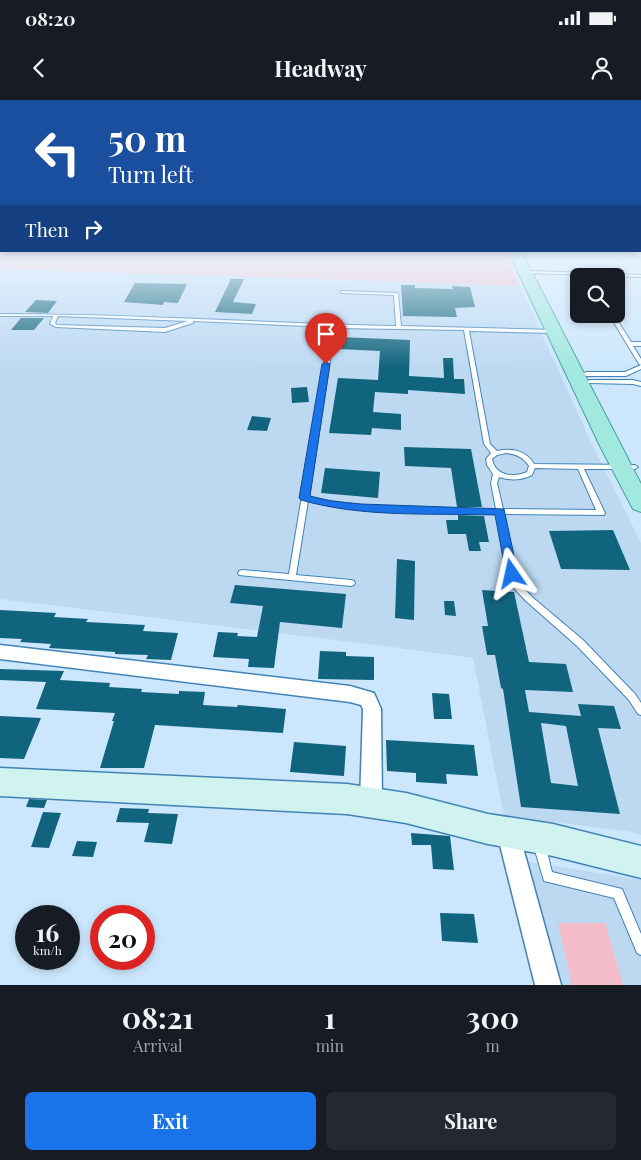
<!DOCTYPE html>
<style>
body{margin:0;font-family:"Playfair Display",serif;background:#242831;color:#f1f3f6;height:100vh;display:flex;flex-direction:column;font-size:19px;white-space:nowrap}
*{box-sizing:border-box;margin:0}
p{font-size:16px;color:#9ea1a6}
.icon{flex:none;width:28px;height:28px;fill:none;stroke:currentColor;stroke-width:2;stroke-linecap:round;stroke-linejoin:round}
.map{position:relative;height:885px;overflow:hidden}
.details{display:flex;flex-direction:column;background:#171b24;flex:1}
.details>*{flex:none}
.guide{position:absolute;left:0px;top:0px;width:641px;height:152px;box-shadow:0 2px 8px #0003;background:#1a4fa0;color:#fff;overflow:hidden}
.fabs{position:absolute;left:570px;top:168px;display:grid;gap:10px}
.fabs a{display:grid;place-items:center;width:55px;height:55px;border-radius:8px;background:#171b24;box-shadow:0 2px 8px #0003;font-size:25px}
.speed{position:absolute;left:15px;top:805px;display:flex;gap:10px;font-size:25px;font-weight:700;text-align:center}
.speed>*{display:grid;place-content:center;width:65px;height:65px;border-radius:50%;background:#171b24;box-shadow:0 2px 8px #0003;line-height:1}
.speed small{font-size:12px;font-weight:400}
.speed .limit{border:8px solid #d22;background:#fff;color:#111}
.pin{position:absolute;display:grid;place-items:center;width:42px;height:42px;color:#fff;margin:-51px -21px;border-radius:50% 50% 50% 0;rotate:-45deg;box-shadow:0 0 5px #0007}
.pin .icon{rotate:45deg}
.me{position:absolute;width:55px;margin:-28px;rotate:349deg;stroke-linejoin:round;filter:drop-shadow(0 0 4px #0008)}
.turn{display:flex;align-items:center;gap:18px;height:105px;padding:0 25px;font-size:22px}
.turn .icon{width:65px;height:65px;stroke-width:2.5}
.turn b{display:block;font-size:35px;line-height:42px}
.then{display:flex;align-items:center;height:48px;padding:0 25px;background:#0003;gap:10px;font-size:19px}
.eta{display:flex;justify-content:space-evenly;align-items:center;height:85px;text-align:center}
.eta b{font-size:30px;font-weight:700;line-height:35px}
.primary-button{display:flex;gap:10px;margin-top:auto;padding:10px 25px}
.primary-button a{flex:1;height:58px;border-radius:8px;background:#1a73e8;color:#fff;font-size:20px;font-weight:700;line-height:58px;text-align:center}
.primary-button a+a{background:#242831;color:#f1f3f6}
.status{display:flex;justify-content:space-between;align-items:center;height:35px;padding:0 25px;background:#171b24;direction:ltr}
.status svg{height:14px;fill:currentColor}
header{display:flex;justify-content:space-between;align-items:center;height:65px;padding:0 25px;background:#171b24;font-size:22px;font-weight:700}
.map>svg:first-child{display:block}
.built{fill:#bdd9f2}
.green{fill:#f4bcc8}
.building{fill:#11647d;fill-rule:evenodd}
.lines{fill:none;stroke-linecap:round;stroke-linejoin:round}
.lane-casing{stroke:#4183b6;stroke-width:2}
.street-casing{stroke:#4183b6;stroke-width:3}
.secondary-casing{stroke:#4183b6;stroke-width:3}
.primary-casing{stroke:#499f9e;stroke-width:2}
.lane{fill:#fff;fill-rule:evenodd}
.street{fill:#fff;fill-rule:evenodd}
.secondary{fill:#d0f3ef;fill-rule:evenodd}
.primary{fill:#a1e8df;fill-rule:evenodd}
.route{fill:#1a73e8;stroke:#114b97}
</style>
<div class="status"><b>08:20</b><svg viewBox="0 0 49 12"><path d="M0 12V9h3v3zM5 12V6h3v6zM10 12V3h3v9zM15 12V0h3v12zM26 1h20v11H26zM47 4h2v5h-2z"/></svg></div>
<header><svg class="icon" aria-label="back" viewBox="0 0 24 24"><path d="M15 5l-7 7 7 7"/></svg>Headway<svg class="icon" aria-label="person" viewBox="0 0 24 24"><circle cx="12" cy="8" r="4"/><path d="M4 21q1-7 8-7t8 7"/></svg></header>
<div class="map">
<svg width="641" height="885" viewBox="0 0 641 885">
<rect width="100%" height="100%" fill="#cce7fd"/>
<path class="built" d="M0 169 357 180 520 186 592 344 641 443V735L632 732 504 716 473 558 384 546 0 499Z
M513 759 641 780V885H537Z"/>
<path class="green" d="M0 144 1 151H504L520 186 357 180 0 169Z
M558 823H605L623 885H572Z"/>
<path class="building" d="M231 179H244L233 202 256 204 252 214 215 212Z
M135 183 187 184 178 203 164 202 163 205 124 202Z
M401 185H415V188L453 189 452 186 470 187 475 207 455 208 457 217 403 216Z
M36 200 57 201 48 213 25 212Z
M21 218H44L34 230H11Z
M340 237 410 240 409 276 444 278 443 258H453L454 279H464L465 294 408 290V294L375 292 373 312 401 314V330L372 328 371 335 329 333 338 278 378 280 380 251 338 249Z
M307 287 309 302 292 303 291 288Z
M252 316 271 318 267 331 247 330Z
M404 347 471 349 482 407H457L451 368 405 366Z
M325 368 380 372 378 398 321 393Z
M458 415 484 416 489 442H479L481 451H469L466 434H448L446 420H458Z
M613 430 630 470 561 469 549 431Z
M397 459 415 461 414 520 395 518Z
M235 485 346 494 342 528 280 522 274 568 248 567 249 559 213 557 218 532 238 533 237 536 257 537 263 506 230 503Z
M482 490 514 492 529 562 566 564 573 592 525 590 529 612 581 616 578 604 614 606 621 629 598 628 620 714 521 707 503 589 501 588 495 555H487L482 526H488ZM541 623 566 626 578 686 551 683Z
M444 501H454L456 516 445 515Z
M0 510 56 513 54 517 88 519 86 522 145 525 143 531 178 533 171 560 146 559 148 555 115 554V552L49 548 51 544 20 542 22 539 0 538Z
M320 551 346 552V556L374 557V580L318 579Z
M0 569 64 571 60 580 110 583 109 587 142 589 141 592 179 594V591L205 592 203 605 237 607 238 605 286 609 283 633 155 625 144 668H100L114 621H112L115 613 36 609 46 582 0 580Z
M432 593 449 594 452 619H434Z
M0 616 41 618 24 659 0 658Z
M386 640 474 645 478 676 446 674 447 684 416 682V673L387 671Z
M294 642 346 646 344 676 290 672Z
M29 699 47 700 44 708 26 707Z
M120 708 149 709 148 713 178 714 172 744 144 742 149 723 116 722Z
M43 712 61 713 49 748 31 747Z
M411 733 450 736 454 770 433 769 431 745H412Z
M77 741 97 742 93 757 72 756Z
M440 813 474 814 478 843 442 841Z"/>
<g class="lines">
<defs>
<path id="lane" d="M533 171 641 175V177L531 173V172Z
M341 191 398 193 401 226 555 230 556 231 553 233 469 231 490 344 497 351C511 348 526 350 534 364L635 365 638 367 635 369H584L605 413 604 415 504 414 519 483 532 497 583 540 635 594 641 603V615L638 614 629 600 577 546 526 501 512 486 497 414C436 413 367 415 308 401L296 475 351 480 354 481 355 483 354 485 351 486 239 475 238 473 239 471 242 470 289 474 330 227 193 221V223L165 232 56 227 50 224 53 216H0V214C132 214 264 223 396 226L394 195 343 193H341ZM58 216 188 221 165 228 57 225 55 223ZM335 228 464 230 484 344 491 353 486 359 487 365 493 374 491 383 496 409C436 408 367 410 309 397ZM506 353C516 354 523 357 529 366L527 372C514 378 495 376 492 359L497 355ZM535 368 578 369 596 410 503 409 497 383 499 377C511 381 522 380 532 375Z
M610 215H614L631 242H641V246H633L641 259V265L639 264 610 216Z
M641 265V269L626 276H586L583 274 586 272H625Z
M590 280H633L641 282V286L633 284 588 283V281Z
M539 738 543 740 545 744 552 772 622 789 641 834V855L637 853 614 798 544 781 533 744 535 740Z"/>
<path id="street" d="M0 545 350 586 374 593 381 609 382 702 378 709 371 713 364 709 360 702 363 609 361 605 350 602 0 559Z
M508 722 516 725 519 733 561 885H535L497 733 500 725Z"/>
<path id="secondary" d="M0 668 347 684 406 693 488 714 553 724 641 746V778L553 756 488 744 406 723 347 714 0 696Z"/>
<path id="primary" d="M508 151H521L641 384V412L633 409 600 346Z"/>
</defs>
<use href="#lane" class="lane-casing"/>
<use href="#street" class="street-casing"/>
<use href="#secondary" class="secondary-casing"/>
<use href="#primary" class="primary-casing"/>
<use href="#lane" class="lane"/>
<use href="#street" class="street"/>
<use href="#secondary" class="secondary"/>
<use href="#primary" class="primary"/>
</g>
<linearGradient id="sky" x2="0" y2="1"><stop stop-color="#69ace6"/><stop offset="0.54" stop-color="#e8f4fe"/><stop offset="1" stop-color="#e8f4fe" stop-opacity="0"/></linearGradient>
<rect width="641" height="268" fill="url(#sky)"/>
<path class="route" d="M326 262 330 264 310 396 331 401 361 404 504 409 518 474 516 477H508L506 474 495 415C431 413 363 418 301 400L299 398 322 264Z"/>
</svg>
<div class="fabs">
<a><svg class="icon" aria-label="search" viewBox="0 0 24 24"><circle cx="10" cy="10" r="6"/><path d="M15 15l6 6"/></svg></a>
</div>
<div class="speed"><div>16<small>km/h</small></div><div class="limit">20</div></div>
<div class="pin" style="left:326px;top:264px;background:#d93025"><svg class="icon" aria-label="arrive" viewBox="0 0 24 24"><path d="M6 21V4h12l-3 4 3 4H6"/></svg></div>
<svg class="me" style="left:512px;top:474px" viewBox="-20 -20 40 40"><path d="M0-17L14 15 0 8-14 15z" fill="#1a73e8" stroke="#fff" stroke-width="4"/></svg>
<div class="guide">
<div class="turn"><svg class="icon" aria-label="left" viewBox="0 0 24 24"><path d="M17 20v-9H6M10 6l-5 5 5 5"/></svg><div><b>50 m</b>Turn left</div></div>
<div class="then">Then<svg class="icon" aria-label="right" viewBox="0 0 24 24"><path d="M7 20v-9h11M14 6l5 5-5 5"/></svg></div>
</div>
</div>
<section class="details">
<div class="eta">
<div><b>08:21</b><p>Arrival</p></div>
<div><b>1</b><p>min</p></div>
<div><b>300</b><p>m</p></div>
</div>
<div class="primary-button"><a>Exit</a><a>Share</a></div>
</section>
